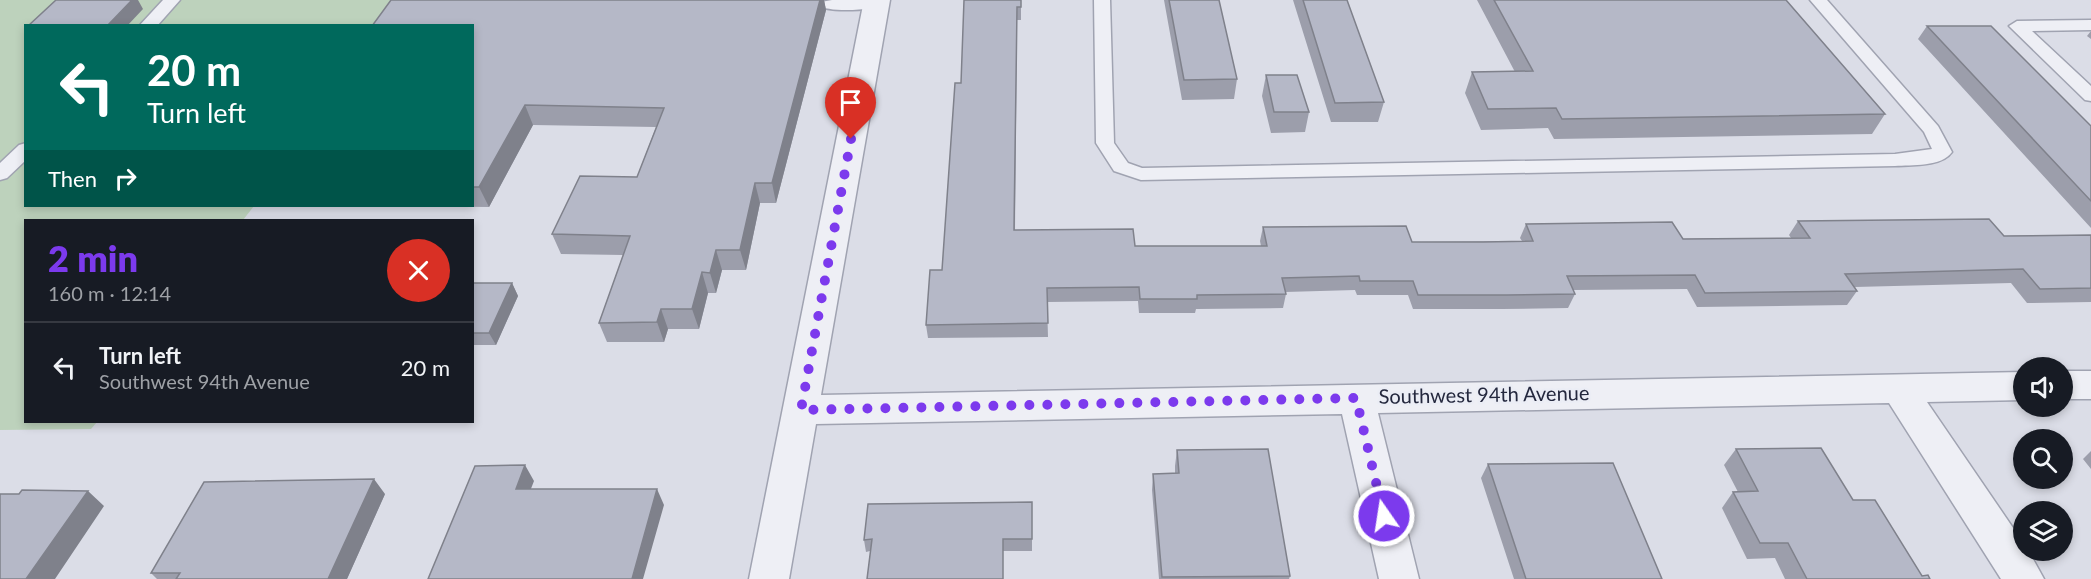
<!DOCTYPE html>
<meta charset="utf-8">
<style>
body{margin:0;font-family:Lato,sans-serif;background:#20242c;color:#f1f3f6;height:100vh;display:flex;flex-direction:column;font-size:22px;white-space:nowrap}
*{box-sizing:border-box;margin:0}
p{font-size:20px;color:#9ea1a6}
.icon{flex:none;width:33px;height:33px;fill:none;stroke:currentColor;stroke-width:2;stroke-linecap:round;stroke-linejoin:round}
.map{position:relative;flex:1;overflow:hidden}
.panel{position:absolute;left:24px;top:219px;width:450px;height:204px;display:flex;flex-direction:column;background:#171b24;border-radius:0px;box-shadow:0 3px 9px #0003}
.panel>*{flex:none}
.hud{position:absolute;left:24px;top:24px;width:450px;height:183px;border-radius:0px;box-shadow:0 3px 9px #0003;background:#00695c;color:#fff;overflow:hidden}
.fabs{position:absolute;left:2013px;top:357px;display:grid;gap:12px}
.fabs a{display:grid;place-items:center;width:60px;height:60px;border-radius:50%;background:#171b24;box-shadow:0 3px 9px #0003;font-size:30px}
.pin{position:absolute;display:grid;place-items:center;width:51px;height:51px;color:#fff;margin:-62px -26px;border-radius:50% 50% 50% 0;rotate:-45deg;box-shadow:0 0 6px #0007}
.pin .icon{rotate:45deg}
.me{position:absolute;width:66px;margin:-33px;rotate:347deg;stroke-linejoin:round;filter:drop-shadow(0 0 4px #0008)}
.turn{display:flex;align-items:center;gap:21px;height:126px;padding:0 24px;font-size:27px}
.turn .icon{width:78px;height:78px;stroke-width:2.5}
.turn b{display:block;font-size:42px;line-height:51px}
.then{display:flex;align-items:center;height:57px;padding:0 24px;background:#0003;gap:12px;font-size:22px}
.round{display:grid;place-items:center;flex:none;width:63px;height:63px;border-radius:32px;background:#20242c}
.headline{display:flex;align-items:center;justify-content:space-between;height:102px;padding:0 24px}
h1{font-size:36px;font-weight:800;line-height:45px;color:#7c3aed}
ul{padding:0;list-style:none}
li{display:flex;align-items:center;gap:18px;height:90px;padding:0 24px;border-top:2px solid #363941}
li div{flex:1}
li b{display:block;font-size:22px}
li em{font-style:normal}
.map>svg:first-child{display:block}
.green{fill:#bdd2bc}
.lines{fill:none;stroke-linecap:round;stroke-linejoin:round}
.lane-casing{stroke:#a0a3b1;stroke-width:3}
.street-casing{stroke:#a0a3b1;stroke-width:3}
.lane{fill:#eeeff5;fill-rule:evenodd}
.street{fill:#eeeff5;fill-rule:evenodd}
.wall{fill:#9c9eab}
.shaded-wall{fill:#7f818b}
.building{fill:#b5b8c7;stroke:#7f818b;stroke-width:1.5}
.route{stroke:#7c3aed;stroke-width:10;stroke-dasharray:0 18}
.labels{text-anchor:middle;stroke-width:5;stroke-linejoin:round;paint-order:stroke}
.street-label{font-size:20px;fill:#24283e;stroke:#ebedf5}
</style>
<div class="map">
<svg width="2091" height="579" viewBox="0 0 2091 579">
<rect width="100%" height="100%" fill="#dbdde7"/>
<path class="green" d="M0 0H403L385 25 26 26V206H254L243 220H26V422H97L91 429 0 430Z"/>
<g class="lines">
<defs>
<path id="lane" d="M163 0H180L157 26H139Z
M832 0H883L885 3C878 11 826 13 819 5L821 2Z
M1094 0H1110L1114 143 1128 163 1142 168 1895 154 1932 149 1924 132 1810 0H1827L1938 126 1952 152C1942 167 1911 165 1895 166L1141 180 1114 171 1096 143Z
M2091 20V30L2032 31 2091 86V101L2085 100 2009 26 2017 21Z
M26 143V160L7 178 0 180V163L19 145Z"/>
<path id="street" d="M864 0H890L821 395 2024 372V400L1927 402 2024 544V550H2028L2044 579H2001L1889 403 1378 413 1419 579H1379L1342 414 816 424 789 579H749Z
M2062 371H2091V399H2062Z"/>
</defs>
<use href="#lane" class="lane-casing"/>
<use href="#street" class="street-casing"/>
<use href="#lane" class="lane"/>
<use href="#street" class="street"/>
</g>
<path class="wall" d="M391 0H824L826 10 776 203H760L746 270H722L716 293H708L699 329H668L664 342H607L599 323 623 255 561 254 552 234 637 177 656 127 533 125 489 207 386 206H472V26Z
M1021 0V20H1017L1015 230 1135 246H1261L1260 241 1263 227 1412 242 1522 241 1520 238 1526 224 1683 239 1791 238 1789 235 1798 221 2004 236 2091 235V302L2027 303 2011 283 1855 287 1857 291 1847 305 1697 307 1687 289 1573 290 1575 294 1568 308 1501 309H1413L1408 295H1357L1355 290 1285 292 1286 294 1283 308 1196 309 1195 313H1139L1138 301 1047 302 1048 337 928 338 926 325 942 270 961 83Z
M1164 0H1219L1237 79 1234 99 1182 100Z
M1293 0H1347L1384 102 1378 122H1331Z
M1477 0H1786L1885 114 1872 134 1554 139 1548 128 1481 130 1465 93 1472 72H1515Z
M1927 26 2091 126V228L1918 39Z
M2091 31V39L2087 36Z
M1266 75 1309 112 1305 132 1271 133 1262 96Z
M472 283H512L518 296 496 345H472Z
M1736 449 1853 500 1922 576 1930 579H1785L1775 558 1747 559 1722 508 1733 492H1738L1724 465Z
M1177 450 1290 576 1289 579H1159L1152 490 1153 474 1175 473V466Z
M2091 451V469L2083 459Z
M1488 464 1662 579H1514L1481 478Z
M385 494 347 579H157L151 573Z
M1032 502V551H1003V579L870 551 866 552 864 540Z"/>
<path class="shaded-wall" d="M132 0H138L143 9 127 26H107Z
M817 0H824L826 10 776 203 772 183Z
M525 105 533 125 489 207 479 187Z
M755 183 760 203 746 270 740 250Z
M716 250 722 270 716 293 710 273Z
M702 272 708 293 699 329 692 309Z
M512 283 518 296 496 345 489 333Z
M661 309 668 329 664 342 657 322Z
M525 465 534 481 525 504 516 489Z
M374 479 385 494 347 579H328Z
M657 489 664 505 643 579H632Z
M88 491 104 506 55 579H26Z"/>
<path class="building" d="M56 0H132L107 26H28Z
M391 0H820L772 183H755L740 250H716L710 273 702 272 692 309H661L657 322 599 323 630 236 552 234 580 176 637 177 664 108 525 105 479 187H472V26H372Z
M964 0H1021V7H1017L1014 230 1133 229 1135 246H1267L1263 227 1406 226 1412 242H1483L1533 241 1526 224 1672 222 1683 239 1810 238 1798 221 1989 219 2004 236 2091 235V288L2040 289 2023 269 1845 274 1857 291 1705 293 1695 275 1567 276 1575 294 1507 295H1418L1413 281H1360L1359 276 1282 278 1286 294 1197 295V299H1140L1139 287 1047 288 1048 323 926 325 930 270H942L955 83H961Z
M1169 0H1219L1237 79 1184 80Z
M1303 0H1347L1384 102 1335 103Z
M1494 0H1786L1885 114 1562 119 1556 108 1488 109 1472 72 1533 71Z
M1927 26H1991L2091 126V201Z
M1266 75H1297L1309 112H1274Z
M472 283H512L489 333H472Z
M1821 448 1853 500H1875L1922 576 1928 575 1930 579H1807L1788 543H1760L1733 492 1758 491 1736 449Z
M1268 449 1290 576 1162 577 1153 474 1179 473 1177 450Z
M1613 463 1662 579H1526L1488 464Z
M525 465 516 489H657L632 579H428L475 466Z
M374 479 328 579H176L180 573H151L204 482Z
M22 490 88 491 26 579H0V494H19Z
M1032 502V539H1003V579H867L872 539 864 540 868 504Z"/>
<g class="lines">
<path class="route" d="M851 139 801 410 1356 398 1384 516"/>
</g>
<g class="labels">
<g class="street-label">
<text transform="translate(1484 395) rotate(-1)" y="7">Southwest 94th Avenue</text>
</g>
</g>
</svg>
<div class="fabs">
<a><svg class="icon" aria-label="sound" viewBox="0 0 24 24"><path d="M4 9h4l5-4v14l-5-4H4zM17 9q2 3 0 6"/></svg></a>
<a><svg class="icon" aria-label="search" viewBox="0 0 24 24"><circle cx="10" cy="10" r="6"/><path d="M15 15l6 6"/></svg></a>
<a><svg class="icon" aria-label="layers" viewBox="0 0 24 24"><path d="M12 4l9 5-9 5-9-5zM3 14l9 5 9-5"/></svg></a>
</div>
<div class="pin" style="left:851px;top:139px;background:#d93025"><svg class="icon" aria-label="arrive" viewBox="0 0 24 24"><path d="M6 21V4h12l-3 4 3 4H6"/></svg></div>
<svg class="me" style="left:1384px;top:516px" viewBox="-20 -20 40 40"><circle r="17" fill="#7c3aed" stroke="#fff" stroke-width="3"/><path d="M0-11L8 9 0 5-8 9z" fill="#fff"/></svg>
<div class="hud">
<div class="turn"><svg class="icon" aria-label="left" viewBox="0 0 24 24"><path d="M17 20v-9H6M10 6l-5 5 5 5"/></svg><div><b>20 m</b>Turn left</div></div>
<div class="then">Then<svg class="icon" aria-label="right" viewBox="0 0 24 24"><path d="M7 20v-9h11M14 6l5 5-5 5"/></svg></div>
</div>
<section class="panel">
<div class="headline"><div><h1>2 min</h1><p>160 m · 12:14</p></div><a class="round" style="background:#d93025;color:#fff"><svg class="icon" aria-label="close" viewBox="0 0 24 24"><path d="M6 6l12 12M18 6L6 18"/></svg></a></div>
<ul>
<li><svg class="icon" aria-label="left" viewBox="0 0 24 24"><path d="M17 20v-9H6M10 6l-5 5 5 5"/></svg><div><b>Turn left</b><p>Southwest 94th Avenue</p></div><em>20 m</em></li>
</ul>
</section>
</div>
